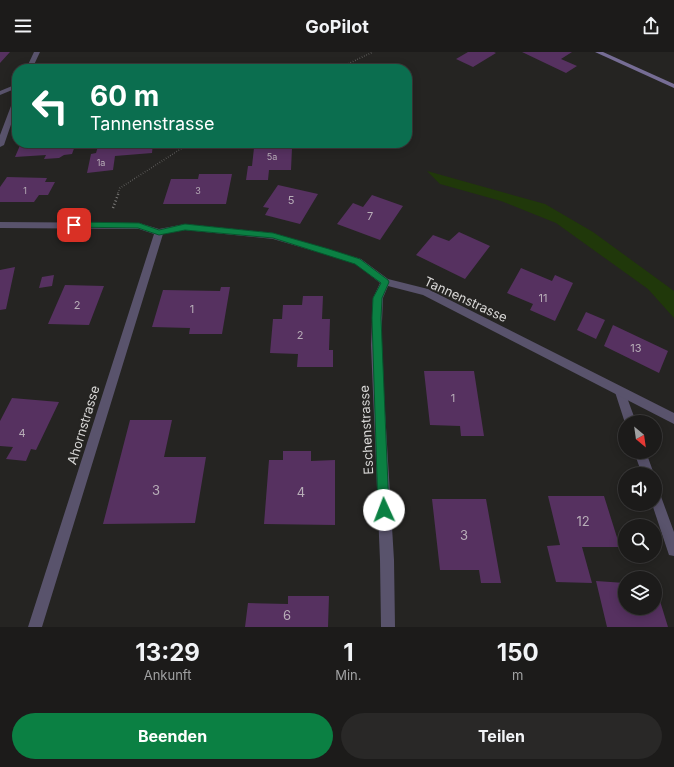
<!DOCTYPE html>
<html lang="de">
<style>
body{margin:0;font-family:Inter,sans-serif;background:#292827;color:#f1f3f6;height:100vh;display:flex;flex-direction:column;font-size:15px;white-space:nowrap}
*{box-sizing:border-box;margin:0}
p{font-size:13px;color:#a0a1a2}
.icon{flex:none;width:22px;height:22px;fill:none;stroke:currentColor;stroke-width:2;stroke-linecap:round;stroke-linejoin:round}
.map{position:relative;height:575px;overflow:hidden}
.drawer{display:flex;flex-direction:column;background:#1c1b1a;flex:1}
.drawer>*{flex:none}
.top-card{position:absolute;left:12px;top:12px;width:400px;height:84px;border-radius:16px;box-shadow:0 2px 10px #0003,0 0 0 1px #3a3939;background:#0b6e4f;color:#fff;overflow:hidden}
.needle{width:26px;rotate:151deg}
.fabs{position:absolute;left:618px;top:363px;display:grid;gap:8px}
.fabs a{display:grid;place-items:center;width:44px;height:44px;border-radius:50%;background:#1c1b1a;box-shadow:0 2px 10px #0003,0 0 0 1px #3a3939;font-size:20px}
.pin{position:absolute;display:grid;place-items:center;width:34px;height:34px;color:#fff;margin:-17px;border-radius:8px;box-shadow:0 2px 6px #0006}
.me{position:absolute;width:44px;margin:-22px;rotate:358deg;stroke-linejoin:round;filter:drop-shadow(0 0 3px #0008)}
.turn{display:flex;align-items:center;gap:14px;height:84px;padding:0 12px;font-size:18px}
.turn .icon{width:52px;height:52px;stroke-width:2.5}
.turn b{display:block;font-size:28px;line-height:34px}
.eta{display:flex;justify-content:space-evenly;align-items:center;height:68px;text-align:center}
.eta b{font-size:24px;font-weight:700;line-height:28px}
.cta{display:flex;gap:8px;margin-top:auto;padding:8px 12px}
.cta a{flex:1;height:46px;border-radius:24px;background:#0b8043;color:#fff;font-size:16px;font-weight:700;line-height:46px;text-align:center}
.cta a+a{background:#292827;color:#f1f3f6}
header{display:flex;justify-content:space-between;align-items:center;height:52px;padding:0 12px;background:#1c1b1a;font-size:18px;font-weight:700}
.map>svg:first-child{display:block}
.green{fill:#20380a}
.building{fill:#563160}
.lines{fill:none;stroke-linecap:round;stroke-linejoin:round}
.path-far1{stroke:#7c7b7a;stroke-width:1.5;stroke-dasharray:0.5 2;stroke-linecap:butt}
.path{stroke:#7c7b7a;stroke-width:2.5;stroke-dasharray:1 2.5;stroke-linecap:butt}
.lane{fill:#59536c;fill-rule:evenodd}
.street{fill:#59536c;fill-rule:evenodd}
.secondary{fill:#766d95;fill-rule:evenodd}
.route{fill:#0b8043;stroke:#07532c}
.labels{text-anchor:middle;stroke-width:4;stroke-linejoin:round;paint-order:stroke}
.far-number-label{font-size:9px;fill:#b8aeb8}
.number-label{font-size:11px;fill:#b8aeb8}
.street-label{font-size:13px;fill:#d8d7d6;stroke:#252422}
.near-number-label{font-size:13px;fill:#b8aeb8}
</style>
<header><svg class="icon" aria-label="menu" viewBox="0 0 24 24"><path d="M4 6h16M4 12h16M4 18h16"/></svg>GoPilot<svg class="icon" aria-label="share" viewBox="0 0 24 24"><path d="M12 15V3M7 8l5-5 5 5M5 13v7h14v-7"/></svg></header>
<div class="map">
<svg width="674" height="575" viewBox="0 0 674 575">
<rect width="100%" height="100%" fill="#252422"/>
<path class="green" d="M427 119 545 152 593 180 674 239V266L648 237 556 171 501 149 440 132Z"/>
<path class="building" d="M0 0H10L0 11Z
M468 0H494L496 1 473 15 456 7Z
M522 0H572L561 7 577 14 566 21Z
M187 11 205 17H179Z
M21 91H76L72 102 64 103 59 106 44 107 46 103 15 105Z
M99 91H153L152 101 115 104 113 118 87 121 91 102 96 101Z
M254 96H292L291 118H269L268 128H246L248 114H252Z
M199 122H232L226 152H163L171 127H198Z
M7 125 47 126 45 130H55L48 143H39L34 150H0V135Z
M278 133 318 142 300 172 265 163 269 156 263 155Z
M372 143 403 154 380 188 337 172 353 151 363 155Z
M459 180 490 194 465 227 416 203 433 183 449 189Z
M15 215 6 257 0 258V218Z
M521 216 552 229 555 223 573 231 555 269 530 258 533 252 507 241Z
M54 223 52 234 39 236 42 225Z
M65 233 104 234 89 273 48 272Z
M221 235H230L222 282H189L190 276 152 275 163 238 220 239Z
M303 244H323L322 267H330L329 298H333V315H297L298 302 270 301 273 267H282L283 253H302Z
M586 260 605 268 596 287 577 278Z
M613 273 668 299 659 321 604 294Z
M424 319H474L484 384H461L460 374 430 373Z
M12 346 59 350 36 398 31 397 26 409 6 407 13 395 0 394V369Z
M130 368H172L164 405H206L195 471 103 472Z
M283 399H311V409L335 408V473L264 472 269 408H283Z
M548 444H604L620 495H582L592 531 556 530 547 494 560 493Z
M432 447H486L501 531H481L479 518H440Z
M596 529 625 531V556H655V549H660L668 575H607Z
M288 544H329L328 575H245L248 551 288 552Z"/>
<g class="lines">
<path class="path-far1" d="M337 17 373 0
M118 141 120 136 190 91"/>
<path class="path" d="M113 156 119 140"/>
<path class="lane" d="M17 32V36L0 43V39Z
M620 335 624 337 625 340 636 370H625V371L615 340 616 337Z
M634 400H646L654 422H642Z
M655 437 659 439 674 480V504L669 503 652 452H655Z"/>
<path class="street" d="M34 0H40L32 17H26Z
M17 44V55L4 93 0 95V83L14 46Z
M0 170 139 171 159 177 185 172 273 181 361 207 388 227 428 237 674 361V372L423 243 388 234 383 246 381 293 394 508 395 575H381L380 508 371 293 373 246 380 231 355 211 273 187 185 178 163 182 42 575H28L154 182 139 177 0 176Z"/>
<path class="secondary" d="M595 0H603L674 32V36Z"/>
</g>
<path class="route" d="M74 170 139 171 159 178 185 172 273 181 329 197 360 207 388 228 389 230 382 246 381 266 389 458 388 462 384 464 380 462 378 458 372 266 373 246 381 231 355 212 273 186 185 178 159 183 138 176 71 175 70 173Z"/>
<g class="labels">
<g class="far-number-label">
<text x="272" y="108">5a</text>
<text x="101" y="114">1a</text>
<text x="25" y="142">1</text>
<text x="198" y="142">3</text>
</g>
<g class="number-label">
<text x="291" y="152">5</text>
<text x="370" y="168">7</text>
<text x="543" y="250">11</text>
<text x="77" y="257">2</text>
<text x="192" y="261">1</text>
<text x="300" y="287">2</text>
<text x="636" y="300">13</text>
<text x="453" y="350">1</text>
<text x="22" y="385">4</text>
</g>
<g class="street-label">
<text transform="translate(466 247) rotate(25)" y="5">Tannenstrasse</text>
<text transform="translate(83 373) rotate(-73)" y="5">Ahornstrasse</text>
<text transform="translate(366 378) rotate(-93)" y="5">Eschenstrasse</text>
</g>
<g class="near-number-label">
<text x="156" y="443">3</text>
<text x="301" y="445">4</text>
<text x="583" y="474">12</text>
<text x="464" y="488">3</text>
<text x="287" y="568">6</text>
</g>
</g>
</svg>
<div class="fabs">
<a><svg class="needle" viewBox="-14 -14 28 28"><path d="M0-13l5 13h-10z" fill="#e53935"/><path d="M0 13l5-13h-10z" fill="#a0a1a2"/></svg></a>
<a><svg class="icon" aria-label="sound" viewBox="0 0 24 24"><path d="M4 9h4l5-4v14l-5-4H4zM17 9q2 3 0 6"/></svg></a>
<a><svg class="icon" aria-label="search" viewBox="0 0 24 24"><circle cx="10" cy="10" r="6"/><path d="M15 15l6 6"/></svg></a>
<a><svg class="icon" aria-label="layers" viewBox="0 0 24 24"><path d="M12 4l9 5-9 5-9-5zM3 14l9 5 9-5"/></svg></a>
</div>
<div class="pin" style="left:74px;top:173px;background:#d93025"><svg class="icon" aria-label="arrive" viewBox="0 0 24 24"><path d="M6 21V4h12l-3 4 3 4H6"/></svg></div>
<svg class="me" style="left:384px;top:458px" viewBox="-20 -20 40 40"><circle r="19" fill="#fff"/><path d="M0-13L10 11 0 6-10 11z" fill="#0b8043"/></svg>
<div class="top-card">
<div class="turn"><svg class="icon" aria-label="left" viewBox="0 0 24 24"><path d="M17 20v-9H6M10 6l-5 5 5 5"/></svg><div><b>60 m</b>Tannenstrasse</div></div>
</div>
</div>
<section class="drawer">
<div class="eta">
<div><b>13:29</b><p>Ankunft</p></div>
<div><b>1</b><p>Min.</p></div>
<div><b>150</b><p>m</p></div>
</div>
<div class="cta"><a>Beenden</a><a>Teilen</a></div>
</section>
